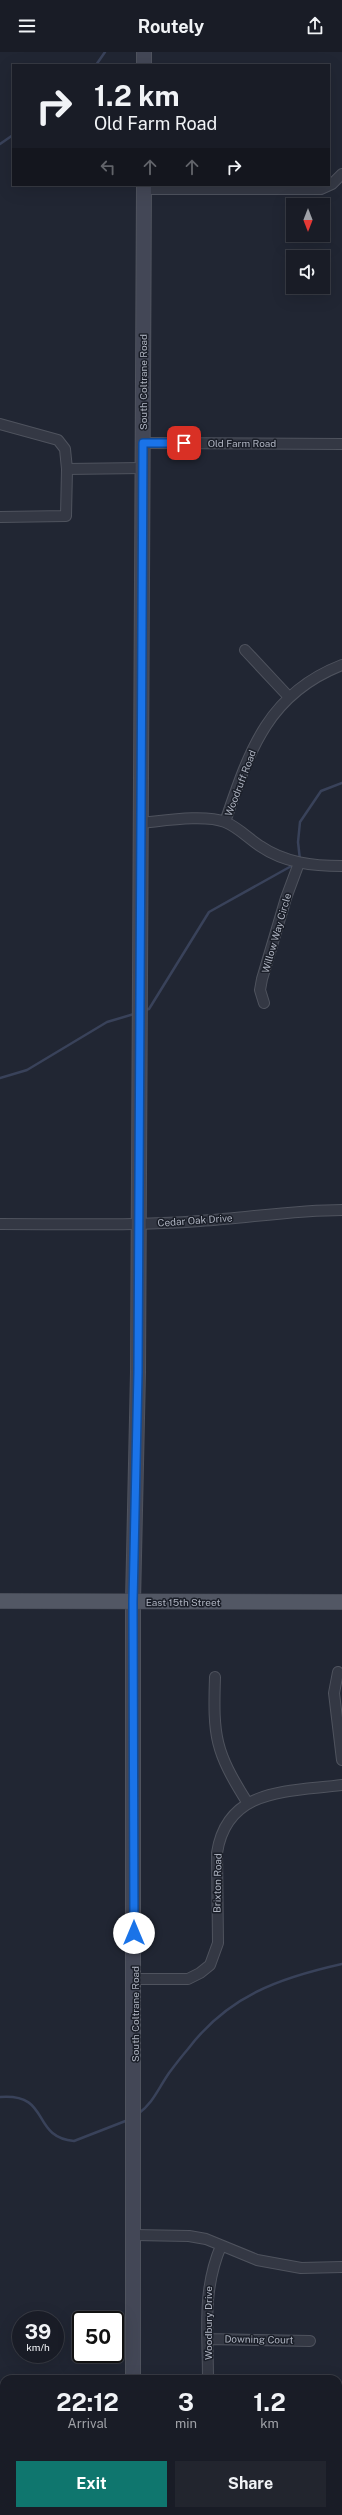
<!DOCTYPE html>
<style>
body{margin:0;font-family:"Public Sans",sans-serif;background:#22252e;color:#f1f3f6;height:100vh;display:flex;flex-direction:column;font-size:15px;white-space:nowrap}
*{box-sizing:border-box;margin:0}
p{font-size:13px;color:#9fa1a7}
.icon{flex:none;width:22px;height:22px;fill:none;stroke:currentColor;stroke-width:2;stroke-linecap:round;stroke-linejoin:round}
.map{position:relative;flex:1;overflow:hidden}
.panel{position:absolute;left:0px;top:2323px;width:342px;height:140px;display:flex;flex-direction:column;background:#191c26;border-radius:12px 12px 0 0;box-shadow:0 4px 16px #0002,0 0 0 1px #373a43}
.panel>*{flex:none}
.top-card{position:absolute;left:12px;top:12px;width:318px;height:122px;border-radius:0px;box-shadow:0 4px 16px #0002,0 0 0 1px #373a43;background:#191c26;color:#f1f3f6;overflow:hidden}
.needle{width:26px;rotate:180deg}
.tools{position:absolute;left:286px;top:146px;display:grid;gap:8px}
.tools a{display:grid;place-items:center;width:44px;height:44px;border-radius:0px;background:#191c26;box-shadow:0 4px 16px #0002,0 0 0 1px #373a43;font-size:20px}
.speed{position:absolute;left:12px;top:2259px;display:flex;gap:8px;font-size:20px;font-weight:700;text-align:center}
.speed>*{display:grid;place-content:center;width:52px;height:52px;border-radius:50%;background:#191c26;box-shadow:0 4px 16px #0002,0 0 0 1px #373a43;line-height:1}
.speed small{font-size:10px;font-weight:400}
.speed .limit{border:2px solid #111;border-radius:6px;background:#fff;color:#111}
.pin{position:absolute;display:grid;place-items:center;width:34px;height:34px;color:#fff;margin:-17px;border-radius:8px;box-shadow:0 2px 6px #0006}
.me{position:absolute;width:44px;margin:-22px;rotate:0deg;stroke-linejoin:round;filter:drop-shadow(0 0 3px #0008)}
.turn{display:flex;align-items:center;gap:14px;height:84px;padding:0 16px;font-size:18px}
.turn .icon{width:52px;height:52px;stroke-width:2.5}
.turn b{display:block;font-size:28px;line-height:34px}
.lanes{display:flex;align-items:center;height:38px;padding:0 16px;background:#0003;justify-content:center;gap:20px;direction:ltr}
.lanes .off{opacity:.35}
.eta{display:flex;justify-content:space-evenly;align-items:center;height:68px;text-align:center}
.eta b{font-size:24px;font-weight:700;line-height:28px}
.primary-button{display:flex;gap:8px;margin-top:auto;padding:8px 16px}
.primary-button a{flex:1;height:46px;border-radius:0px;background:#0f766e;color:#fff;font-size:16px;font-weight:700;line-height:46px;text-align:center}
.primary-button a+a{background:#22252e;color:#f1f3f6}
header{display:flex;justify-content:space-between;align-items:center;height:52px;padding:0 16px;background:#191c26;font-size:18px;font-weight:700}
.map>svg:first-child{display:block}
.lines{fill:none;stroke-linecap:round;stroke-linejoin:round}
.stream{stroke:#39425a;stroke-width:2.5}
.minor-casing{stroke:#4f535e;stroke-width:12}
.secondary-casing{stroke:#4f535e;stroke-width:16}
.primary-casing{stroke:#3e424d;stroke-width:16}
.minor{stroke:#343844;stroke-width:10}
.secondary{stroke:#434756;stroke-width:14}
.primary{stroke:#525764;stroke-width:15}
.route-casing{stroke:#114b97;stroke-width:10}
.route{stroke:#1a73e8;stroke-width:7}
.labels{text-anchor:middle;stroke-width:3;stroke-linejoin:round;paint-order:stroke}
.street-label{font-size:10px;fill:#aeb3c0;stroke:#1a1e28}
</style>
<header><svg class="icon" aria-label="menu" viewBox="0 0 24 24"><path d="M4 6h16M4 12h16M4 18h16"/></svg>Routely<svg class="icon" aria-label="share" viewBox="0 0 24 24"><path d="M12 15V3M7 8l5-5 5 5M5 13v7h14v-7"/></svg></header>
<div class="map">
<svg width="342" height="2463" viewBox="0 0 342 2463">
<rect width="100%" height="100%" fill="#212633"/>
<g class="lines">
<path class="stream" d="M96 13 105 0
M0 92 13 83
M300 808 298 790 300 770 321 739 342 731
M145 958 149 957 209 860 295 812
M0 1026 27 1018 107 970 134 962
M0 2045C52 2041 30 2085 74 2089L128 2068
M138 2062C153 2051 158 2037 169 2021 175 2013 181 2005 188 1997 228 1944 279 1926 342 1912"/>
<defs>
<path id="minor" d="M144 137H321L332 132 342 122
M0 372 58 388 65 397 67 417
M143 391 342 392
M0 465 66 464 67 417 142 416
M245 598 288 644
M225 770C249 700 267 642 342 613
M140 771C163 769 204 762 225 770 238 775 249 787 260 794 285 811 313 814 342 814
M264 951 260 938 262 927 286 846 299 811
M0 1172C67 1172 134 1174 200 1169 247 1166 295 1158 342 1158
M338 1620 334 1641 342 1708
M215 1625C213 1685 215 1699 247 1750
M135 1927H188L200 1921 210 1913 218 1891 217 1801C227 1735 289 1740 342 1733
M134 2183 189 2184 206 2187 257 2208 301 2216 342 2215
M208 2287 310 2289
M208 2327C208 2280 202 2238 221 2194
M338 2399H342
M208 2463V2459"/>
<path id="secondary" d="M144 13V0
M133 2327V1550L138 1320 144 133
M132 2463V2459"/>
<path id="primary" d="M0 1549 342 1550"/>
</defs>
<use href="#minor" class="minor-casing"/>
<use href="#secondary" class="secondary-casing"/>
<use href="#primary" class="primary-casing"/>
<use href="#minor" class="minor"/>
<use href="#secondary" class="secondary"/>
<use href="#primary" class="primary"/>
</g>
<g class="lines">
<defs>
<path id="route" d="M134 1881 133 1550 138 1320 143 391H184"/>
</defs>
<use href="#route" class="route-casing"/>
<use href="#route" class="route"/>
</g>
<g class="labels">
<g class="street-label">
<text transform="translate(143 330) rotate(-90)" y="4">South Coltrane Road</text>
<text x="242" y="395">Old Farm Road</text>
<text transform="translate(240 731) rotate(-69)" y="4">Woodruff Road</text>
<text transform="translate(276 881) rotate(-74)" y="4">Willow Way Circle</text>
<text transform="translate(195 1168) rotate(-4)" y="4">Cedar Oak Drive</text>
<text x="183" y="1554">East 15th Street</text>
<text transform="translate(217 1831) rotate(-89)" y="4">Brixton Road</text>
<text transform="translate(135 1962) rotate(-90)" y="4">South Coltrane Road</text>
<text transform="translate(208 2271) rotate(-90)" y="4">Woodbury Drive</text>
<text transform="translate(259 2287) rotate(1)" y="4">Downing Court</text>
</g>
</g>
</svg>
<div class="tools">
<a><svg class="needle" viewBox="-14 -14 28 28"><path d="M0-13l5 13h-10z" fill="#e53935"/><path d="M0 13l5-13h-10z" fill="#9fa1a7"/></svg></a>
<a><svg class="icon" aria-label="sound" viewBox="0 0 24 24"><path d="M4 9h4l5-4v14l-5-4H4zM17 9q2 3 0 6"/></svg></a>
</div>
<div class="speed"><div>39<small>km/h</small></div><div class="limit">50</div></div>
<div class="pin" style="left:184px;top:391px;background:#d93025"><svg class="icon" aria-label="arrive" viewBox="0 0 24 24"><path d="M6 21V4h12l-3 4 3 4H6"/></svg></div>
<svg class="me" style="left:134px;top:1881px" viewBox="-20 -20 40 40"><circle r="19" fill="#fff"/><path d="M0-13L10 11 0 6-10 11z" fill="#1a73e8"/></svg>
<div class="top-card">
<div class="turn"><svg class="icon" aria-label="right" viewBox="0 0 24 24"><path d="M7 20v-9h11M14 6l5 5-5 5"/></svg><div><b>1.2 km</b>Old Farm Road</div></div>
<div class="lanes"><svg class="icon off" aria-label="left" viewBox="0 0 24 24"><path d="M17 20v-9H6M10 6l-5 5 5 5"/></svg><svg class="icon off" aria-label="ahead" viewBox="0 0 24 24"><path d="M12 20V5M6 11l6-6 6 6"/></svg><svg class="icon off" aria-label="ahead" viewBox="0 0 24 24"><path d="M12 20V5M6 11l6-6 6 6"/></svg><svg class="icon" aria-label="right" viewBox="0 0 24 24"><path d="M7 20v-9h11M14 6l5 5-5 5"/></svg></div>
</div>
<section class="panel">
<div class="eta">
<div><b>22:12</b><p>Arrival</p></div>
<div><b>3</b><p>min</p></div>
<div><b>1.2</b><p>km</p></div>
</div>
<div class="primary-button"><a>Exit</a><a>Share</a></div>
</section>
</div>
